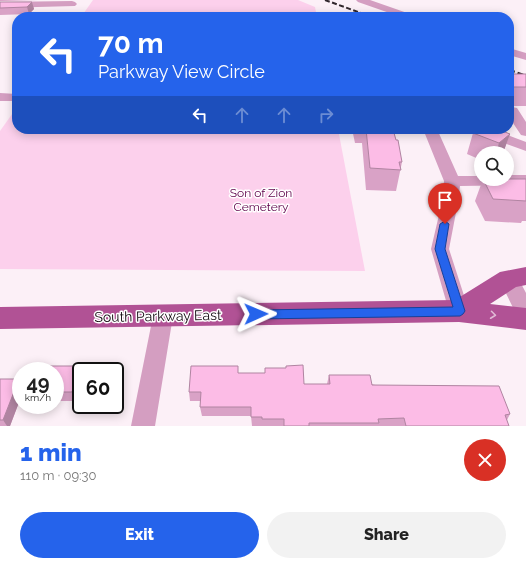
<!DOCTYPE html>
<meta charset="utf-8">
<style>
body{margin:0;font-family:Raleway,sans-serif;background:#f2f2f2;color:#222;height:100vh;display:flex;flex-direction:column;font-size:15px;white-space:nowrap}
*{box-sizing:border-box;margin:0}
p{font-size:13px;color:#767676}
.icon{flex:none;width:22px;height:22px;fill:none;stroke:currentColor;stroke-width:2;stroke-linecap:round;stroke-linejoin:round}
.map{position:relative;height:426px;overflow:hidden}
.drawer{display:flex;flex-direction:column;background:#fff;flex:1}
.drawer>*{flex:none}
.banner{position:absolute;left:12px;top:12px;width:502px;height:122px;border-radius:16px;box-shadow:0 2px 10px #0003;background:#2563eb;color:#fff;overflow:hidden}
.fabs{position:absolute;left:474px;top:146px;display:grid;gap:8px}
.fabs a{display:grid;place-items:center;width:40px;height:40px;border-radius:50%;background:#fff;box-shadow:0 2px 10px #0003;font-size:20px}
.speed{position:absolute;left:12px;top:362px;display:flex;gap:8px;font-size:20px;font-weight:700;text-align:center}
.speed>*{display:grid;place-content:center;width:52px;height:52px;border-radius:50%;background:#fff;box-shadow:0 2px 10px #0003;line-height:1}
.speed small{font-size:10px;font-weight:400}
.speed .limit{border:2px solid #111;border-radius:6px;background:#fff;color:#111}
.pin{position:absolute;display:grid;place-items:center;width:34px;height:34px;color:#fff;margin:-41px -17px;border-radius:50% 50% 50% 0;rotate:-45deg;box-shadow:0 0 4px #0007}
.pin .icon{rotate:45deg}
.me{position:absolute;width:44px;margin:-22px;rotate:89deg;stroke-linejoin:round;filter:drop-shadow(0 0 3px #0008)}
.turn{display:flex;align-items:center;gap:14px;height:84px;padding:0 20px;font-size:18px}
.turn .icon{width:52px;height:52px;stroke-width:2.5}
.turn b{display:block;font-size:28px;line-height:34px}
.lanes{display:flex;align-items:center;height:38px;padding:0 20px;background:#0003;justify-content:center;gap:20px;direction:ltr}
.lanes .off{opacity:.35}
.round{display:grid;place-items:center;flex:none;width:42px;height:42px;border-radius:21px;background:#f2f2f2}
.summary{display:flex;align-items:center;justify-content:space-between;height:68px;padding:0 20px}
h1{font-size:24px;font-weight:800;line-height:30px;color:#2563eb}
.action{display:flex;gap:8px;margin-top:auto;padding:8px 20px}
.action a{flex:1;height:46px;border-radius:24px;background:#2563eb;color:#fff;font-size:16px;font-weight:800;line-height:46px;text-align:center}
.action a+a{background:#f2f2f2;color:#222}
.map>svg:first-child{display:block}
.green{fill:#fcd0ec}
.lines{fill:none;stroke-linecap:round;stroke-linejoin:round}
.minor{fill:#d49ec1;fill-rule:evenodd}
.major{fill:#b15295;fill-rule:evenodd}
.rail-far1{stroke:#31272d;stroke-width:2;stroke-dasharray:5 2.5;stroke-linecap:butt}
.rail{stroke:#31272d;stroke-width:2.5;stroke-dasharray:6 3;stroke-linecap:butt}
.wall{fill:#d9a2c6}
.shaded-wall{fill:#b084a1}
.building{fill:#fcbce6;stroke:#b084a1}
.oneway{stroke:#e0bad5}
.route{fill:#2563eb;stroke:#184099}
.labels{text-anchor:middle;stroke-width:3;stroke-linejoin:round;paint-order:stroke}
.park-label{font-size:12px;fill:#5d0049;stroke:#fff}
.near-street-label{font-size:14px;fill:#12090f;stroke:#fff}
</style>
<div class="map">
<svg width="526" height="426" viewBox="0 0 526 426">
<rect width="100%" height="100%" fill="#fcf0f7"/>
<path class="green" d="M93 0H298L315 7 317 17H81Z
M17 107V129H338L365 271 0 269V131Z"/>
<g class="lines">
<path class="minor" d="M356 0H370L413 15 415 17H401L358 2Z
M72 1 75 2 77 4 75 6 0 8V2Z
M509 48 526 53V60L509 55Z
M0 93 17 94V99L12 101H0Z
M512 107 517 108 526 122V136L521 135 509 117V108Z
M423 129H437L458 176H481V179H507V175H526V185L460 186 458 202 449 249 469 311 466 317 459 319 452 317 449 311 431 249 442 202 444 181Z
M471 129H491L526 142V151L473 132Z
M509 272 516 274 526 293V322L519 320 499 279 502 274Z
M163 308 170 310 173 316 155 426H131L153 316 156 310Z"/>
<path class="major" d="M526 267V285L516 287 490 304 526 308V330L459 322 0 329V307L455 300 500 272Z"/>
<path class="rail-far1" d="M325 0 372 17
M509 70 512 71"/>
<path class="rail" d="M509 70 526 76"/>
</g>
<path class="wall" d="M0 0H38L0 1Z
M0 2H32L34 9 29 14 0 15Z
M509 74H526V106H509Z
M352 129H390L391 133 396 140 402 162 396 191 366 190 362 143H355Z
M473 133 510 134 503 153H481V160L467 154Z
M483 179H526V221H522L521 223 485 221 475 201Z
M80 366 82 371H81V384L76 401H55V371Z
M239 373H265L304 384H327L329 375 510 414 507 420 509 426H252L251 416H202L200 407 201 401H190L189 392Z
M0 379 21 383V397L10 426H0Z"/>
<path class="shaded-wall" d="M32 2 34 9 29 14 27 7Z
M510 134 503 153H496L499 143Z
M80 366 82 371H81V384L76 401 72 392Z
M19 379 21 383V397L10 426H7L3 420Z"/>
<path class="building" d="M0 2H32L27 7 0 8Z
M509 74H526V87H509Z
M366 129H390L391 133H394L396 140H398L402 162H399L401 170 370 168Z
M478 129H497L510 134 499 143 473 133Z
M483 179H526V201L493 199Z
M303 365 304 384H330L329 375H370L372 385 499 386 510 414 505 415 509 426H406L404 418 378 419 379 423H309V426H284V419H262V417H251V407H200L201 392H189L191 366H238V373H265V368H286V366Z
M37 366H80L72 392H55V371H35Z
M0 379H19L3 420H0Z"/>
<defs><path id="oneway-chevron" d="M-2-3.5L2.5 0L-2 3.5" fill="none" stroke-width="1.6" stroke-linecap="round" stroke-linejoin="round"/></defs>
<use class="oneway" href="#oneway-chevron" transform="translate(493 315) rotate(7)"/>
<path class="route" d="M445 221 449 224 445 249 465 311 463 314 460 316 256 319 253 317 251 314 253 311 256 310 453 307 435 249 440 224Z"/>
<g class="labels">
<g class="park-label">
<text x="261" y="197">Son of Zion<tspan x="261" dy="14">Cemetery</tspan></text>
</g>
<g class="near-street-label">
<text transform="translate(158 316) rotate(-1)" y="5">South Parkway East</text>
</g>
</g>
</svg>
<div class="fabs">
<a><svg class="icon" aria-label="search" viewBox="0 0 24 24"><circle cx="10" cy="10" r="6"/><path d="M15 15l6 6"/></svg></a>
</div>
<div class="speed"><div>49<small>km/h</small></div><div class="limit">60</div></div>
<div class="pin" style="left:445px;top:224px;background:#d93025"><svg class="icon" aria-label="arrive" viewBox="0 0 24 24"><path d="M6 21V4h12l-3 4 3 4H6"/></svg></div>
<svg class="me" style="left:256px;top:314px" viewBox="-20 -20 40 40"><path d="M0-17L14 15 0 8-14 15z" fill="#2563eb" stroke="#fff" stroke-width="4"/></svg>
<div class="banner">
<div class="turn"><svg class="icon" aria-label="left" viewBox="0 0 24 24"><path d="M17 20v-9H6M10 6l-5 5 5 5"/></svg><div><b>70 m</b>Parkway View Circle</div></div>
<div class="lanes"><svg class="icon" aria-label="left" viewBox="0 0 24 24"><path d="M17 20v-9H6M10 6l-5 5 5 5"/></svg><svg class="icon off" aria-label="ahead" viewBox="0 0 24 24"><path d="M12 20V5M6 11l6-6 6 6"/></svg><svg class="icon off" aria-label="ahead" viewBox="0 0 24 24"><path d="M12 20V5M6 11l6-6 6 6"/></svg><svg class="icon off" aria-label="right" viewBox="0 0 24 24"><path d="M7 20v-9h11M14 6l5 5-5 5"/></svg></div>
</div>
</div>
<section class="drawer">
<div class="summary"><div><h1>1 min</h1><p>110 m · 09:30</p></div><a class="round" style="background:#d93025;color:#fff"><svg class="icon" aria-label="close" viewBox="0 0 24 24"><path d="M6 6l12 12M18 6L6 18"/></svg></a></div>
<div class="action"><a>Exit</a><a>Share</a></div>
</section>
